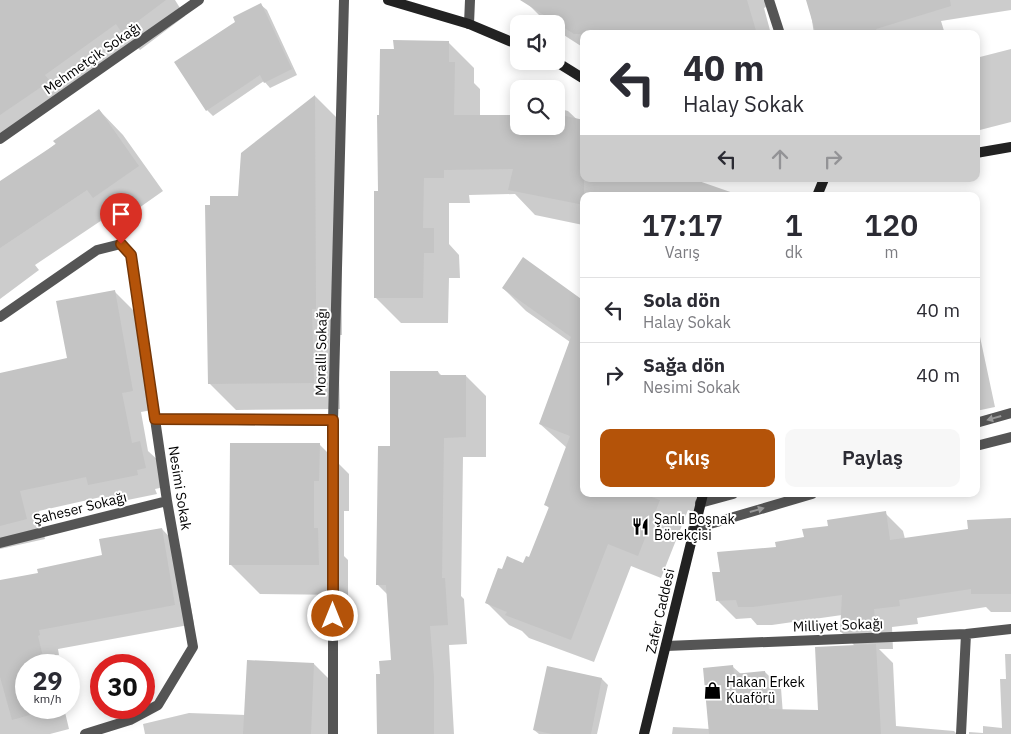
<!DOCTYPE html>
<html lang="tr">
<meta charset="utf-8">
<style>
body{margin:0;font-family:"IBM Plex Sans",sans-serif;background:#f7f7f7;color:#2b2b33;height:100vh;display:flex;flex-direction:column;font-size:19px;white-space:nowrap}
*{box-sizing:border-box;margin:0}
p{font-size:16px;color:#7c7c81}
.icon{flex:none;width:28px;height:28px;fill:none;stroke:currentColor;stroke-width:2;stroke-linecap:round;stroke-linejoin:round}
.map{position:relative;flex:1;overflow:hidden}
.details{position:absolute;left:580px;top:192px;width:400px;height:305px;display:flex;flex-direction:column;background:#fff;border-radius:10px;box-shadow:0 2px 12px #0003}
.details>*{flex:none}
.top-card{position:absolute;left:580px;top:30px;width:400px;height:152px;border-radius:10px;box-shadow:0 2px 12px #0003;background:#fff;color:#2b2b33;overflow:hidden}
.tools{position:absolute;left:510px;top:15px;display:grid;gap:10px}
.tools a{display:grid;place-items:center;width:55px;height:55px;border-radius:10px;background:#fff;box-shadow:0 2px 12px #0003;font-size:25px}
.speed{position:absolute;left:15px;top:654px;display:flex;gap:10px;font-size:25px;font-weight:700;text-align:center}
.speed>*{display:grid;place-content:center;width:65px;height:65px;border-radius:50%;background:#fff;box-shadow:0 2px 12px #0003;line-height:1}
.speed small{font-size:12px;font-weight:400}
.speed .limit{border:8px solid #d22;background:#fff;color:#111}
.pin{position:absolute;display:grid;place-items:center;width:42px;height:42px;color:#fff;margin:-51px -21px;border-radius:50% 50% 50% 0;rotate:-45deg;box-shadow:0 0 5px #0007}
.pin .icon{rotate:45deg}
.me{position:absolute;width:55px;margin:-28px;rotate:0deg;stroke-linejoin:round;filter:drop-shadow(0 0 4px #0008)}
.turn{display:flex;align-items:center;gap:18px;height:105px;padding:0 20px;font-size:22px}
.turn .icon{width:65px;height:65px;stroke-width:2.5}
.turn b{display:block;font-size:35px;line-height:42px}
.lanes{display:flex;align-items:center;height:48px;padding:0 20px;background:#0003;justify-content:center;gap:25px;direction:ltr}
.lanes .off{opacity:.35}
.eta{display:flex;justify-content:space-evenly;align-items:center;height:85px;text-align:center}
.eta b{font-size:30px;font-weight:600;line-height:35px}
.action{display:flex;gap:10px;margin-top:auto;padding:10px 20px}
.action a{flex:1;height:58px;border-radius:10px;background:#b45309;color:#fff;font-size:20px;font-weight:600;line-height:58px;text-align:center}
.action a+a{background:#f7f7f7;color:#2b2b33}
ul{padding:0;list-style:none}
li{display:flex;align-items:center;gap:15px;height:65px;padding:0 20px;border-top:1px solid #e1e1e2}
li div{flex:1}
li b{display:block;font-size:19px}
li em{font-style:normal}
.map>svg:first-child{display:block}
.shadow{fill:#0003}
.building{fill:#c4c4c4}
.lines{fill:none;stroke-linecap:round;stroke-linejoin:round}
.street{stroke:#555;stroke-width:10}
.secondary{stroke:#222;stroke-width:10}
.oneway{fill:#999}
.route-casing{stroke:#753606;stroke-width:12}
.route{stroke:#b45309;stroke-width:9}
.labels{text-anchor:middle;stroke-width:4;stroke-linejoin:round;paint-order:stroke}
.street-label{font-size:14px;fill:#000;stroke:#fff}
.poi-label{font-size:14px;fill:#000;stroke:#fff;text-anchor:start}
</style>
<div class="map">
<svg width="1011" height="734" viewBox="0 0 1011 734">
<rect width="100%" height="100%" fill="#fff"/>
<path class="shadow" d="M0 0H175L185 16 140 50 132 42 0 135Z
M529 0H766L768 6 764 8 771 34H584V48L556 30V24H548L527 3Z
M809 0H1011V10L941 21 945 34H814Z
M261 5 267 10 297 75 270 88 264 81 213 116 207 110Z
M448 42 474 68V83L480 89V116L519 126H556V108L568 111 584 126V179H693L742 196H584V229L583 225 535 215 515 194 469 195 470 203H449V244L459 255 460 278H449L448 323H401L375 297 381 116 395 50Z
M1011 49V122L976 131V58Z
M315 96 341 122 342 335H338L340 409 236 410 209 383Z
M99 110 123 135 163 191 119 222 111 214 35 265 39 270 0 299V187Z
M503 288 584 302V494H702L696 513 688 510 661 578 631 566 594 662 529 638 522 631 509 625 486 602 502 570 524 564 530 559 550 509 546 505 567 448 540 424 570 342 526 311Z
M114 291 134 311 152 410 141 412 148 451 160 462 165 487 155 489 157 494 108 504 101 497 39 511 45 539 0 549V374L68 359Z
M976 318 995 407 976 411Z
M438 372 442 376H466L486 396V457H463L461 596 464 599 467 644 449 645 454 734H378L381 676 392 662 388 595 377 584 391 448Z
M319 444 349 474V511H344V556L348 560V595L260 594 230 564Z
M885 513 903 531 905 539 969 530 1011 520V612H991L986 607 917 618 918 624 892 627 893 649H879L893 663 896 726 954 731 957 734H800L819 711 856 647 841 632 842 615 772 625H757L751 618 736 619 718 601 722 573 829 527Z
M162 529 181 549 194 624 58 649 59 655H56L59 665H26V708H66H64L69 729 50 734H0V581L39 574 103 556Z
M1005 654H1011V734H969V732L983 733V726L1002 728 1000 679H1006Z
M314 664 334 684 332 734H145L143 724 189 713 246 715Z
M733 667 741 674 765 672 781 688 784 728 745 734H672L673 727 710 729Z
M548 668 602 679 608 685 597 734H539L534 730Z"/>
<path class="building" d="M0 0H166L122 33 116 24 45 75 50 81 0 115Z
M520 0H747L757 34H574Z
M806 0H950L951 6 876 29 878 34H816Z
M261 3 292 69 264 83 260 75 206 111 174 62 235 22 233 17Z
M393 40 449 41V62H455L454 115H512L514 108 519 109V126H556V114L584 120V205L508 190 513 169 444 170V178H424L423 228H434V253H424L423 298H374V191H378L377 115H379L380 49H394Z
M315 95 316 309H312L314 383 208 384 205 205H210V196H238L241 153Z
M99 109 139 166 93 198 87 190 0 248V181L56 144 53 141Z
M523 257 584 301V494H643L660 500 638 556 608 544 571 640 505 615 507 612 485 603 498 568 502 569 507 556 523 563 526 556 529 557 549 507 544 505 570 436 539 424 571 337 502 288Z
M115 290 133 391 122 393 132 443 140 441 146 468 137 470 138 475 88 485 86 477 20 491 27 519 0 526V373L67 358 56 301Z
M390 371H438L439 375H466V437L444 438 442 578H445L448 625 430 626 434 677V734H377L376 674H380L379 661 391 660 386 585H376L378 446H390Z
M230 443H320L319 481H314V528H318L319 565H229Z
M886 511 890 540 968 529 967 520 1011 518V594H971V589L899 600 900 606 874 609 876 631 840 632 842 595 753 607H738L736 600 716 601 712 572H720L717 552 776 547 775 542 804 537 802 529 828 526 827 520Z
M162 528 175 605 39 630 40 635 38 636 45 665H26V708H50L51 709 12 720 0 677V580L38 573 37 569 102 555 99 539Z
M876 644 881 734H709L703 668 733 665 734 674 765 671 769 709 818 710 815 647Z
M247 660 314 663 311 734H243Z
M547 666 602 678 591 734H552L533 730Z"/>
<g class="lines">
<path class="street" d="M769 0 780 34
M469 24 470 0
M0 139 199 0
M0 317 97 250 121 244 131 255 167 501 193 647 158 705 130 720 85 734
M155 419 333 421
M976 423 1011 413
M976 446 1011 437
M700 503 733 494
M693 529 812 494
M0 543 167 501
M666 646 966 634 1011 629
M333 734V421L344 0
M961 734 966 634"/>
<path class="secondary" d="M388 0 469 24 519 45
M555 61 584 79
M976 153 1011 147
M817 196 824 179
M644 734 703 494"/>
</g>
<defs><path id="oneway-solid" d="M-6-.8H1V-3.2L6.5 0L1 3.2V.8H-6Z" transform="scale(1.25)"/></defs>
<g class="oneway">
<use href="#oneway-solid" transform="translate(994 418) rotate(164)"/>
<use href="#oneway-solid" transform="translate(757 510) rotate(-16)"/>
</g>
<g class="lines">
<defs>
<path id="route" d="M121 244 131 255 155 419 333 420V616"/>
</defs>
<use href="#route" class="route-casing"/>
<use href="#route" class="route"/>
</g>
<defs>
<symbol id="restaurant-bare" viewBox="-9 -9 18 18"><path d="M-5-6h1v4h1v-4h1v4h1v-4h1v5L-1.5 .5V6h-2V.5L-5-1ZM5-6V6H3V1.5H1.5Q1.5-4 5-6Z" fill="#000" stroke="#fff" stroke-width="2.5" paint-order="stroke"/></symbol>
<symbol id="shop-bare" viewBox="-9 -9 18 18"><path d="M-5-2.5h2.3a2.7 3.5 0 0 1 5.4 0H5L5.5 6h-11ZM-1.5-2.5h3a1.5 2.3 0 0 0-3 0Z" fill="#000" stroke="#fff" stroke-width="2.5" paint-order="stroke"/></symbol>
</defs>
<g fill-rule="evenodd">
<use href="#restaurant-bare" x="628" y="514" width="25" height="25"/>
<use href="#shop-bare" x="700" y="678" width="25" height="25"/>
</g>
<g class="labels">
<g class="street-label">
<text transform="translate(92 58) rotate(-35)" y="5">Mehmetçik Sokağı</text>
<text transform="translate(321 352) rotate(-89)" y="5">Moralli Sokağı</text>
<text transform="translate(180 488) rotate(81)" y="5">Nesimi Sokak</text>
<text transform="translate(80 508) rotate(-14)" y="5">Şaheser Sokağı</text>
<text transform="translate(660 611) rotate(-77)" y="5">Zafer Caddesi</text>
<text transform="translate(838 625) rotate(-2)" y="5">Milliyet Sokağı</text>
</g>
<g class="poi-label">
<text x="654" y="524">Şanlı Boşnak<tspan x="654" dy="16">Börekçisi</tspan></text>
<text x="726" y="687">Hakan Erkek<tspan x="726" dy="16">Kuaförü</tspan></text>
</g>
</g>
</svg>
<div class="tools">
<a><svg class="icon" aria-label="sound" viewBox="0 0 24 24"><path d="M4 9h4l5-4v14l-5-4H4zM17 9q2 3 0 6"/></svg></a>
<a><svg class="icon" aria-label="search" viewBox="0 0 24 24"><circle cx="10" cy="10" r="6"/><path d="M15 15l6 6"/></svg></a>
</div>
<div class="speed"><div>29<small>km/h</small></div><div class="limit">30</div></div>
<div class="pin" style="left:121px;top:244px;background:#d93025"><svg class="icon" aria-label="arrive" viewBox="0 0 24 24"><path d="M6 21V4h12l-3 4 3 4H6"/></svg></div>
<svg class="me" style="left:333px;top:616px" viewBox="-20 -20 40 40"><circle r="17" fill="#b45309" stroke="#fff" stroke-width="3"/><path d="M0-11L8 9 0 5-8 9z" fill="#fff"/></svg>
<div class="top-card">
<div class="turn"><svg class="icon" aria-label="left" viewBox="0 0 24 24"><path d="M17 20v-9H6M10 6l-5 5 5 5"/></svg><div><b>40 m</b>Halay Sokak</div></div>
<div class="lanes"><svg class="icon" aria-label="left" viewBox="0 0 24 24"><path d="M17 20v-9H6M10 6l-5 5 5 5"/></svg><svg class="icon off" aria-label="ahead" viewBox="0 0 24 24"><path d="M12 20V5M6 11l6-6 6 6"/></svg><svg class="icon off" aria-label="right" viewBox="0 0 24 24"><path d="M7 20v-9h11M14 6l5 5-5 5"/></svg></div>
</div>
<section class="details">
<div class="eta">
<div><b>17:17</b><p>Varış</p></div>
<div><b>1</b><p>dk</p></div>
<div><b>120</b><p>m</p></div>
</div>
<ul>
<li><svg class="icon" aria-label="left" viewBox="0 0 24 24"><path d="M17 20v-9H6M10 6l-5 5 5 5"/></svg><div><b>Sola dön</b><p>Halay Sokak</p></div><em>40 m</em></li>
<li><svg class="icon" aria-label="right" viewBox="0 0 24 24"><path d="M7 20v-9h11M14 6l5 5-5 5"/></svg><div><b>Sağa dön</b><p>Nesimi Sokak</p></div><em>40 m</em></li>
</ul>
<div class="action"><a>Çıkış</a><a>Paylaş</a></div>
</section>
</div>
